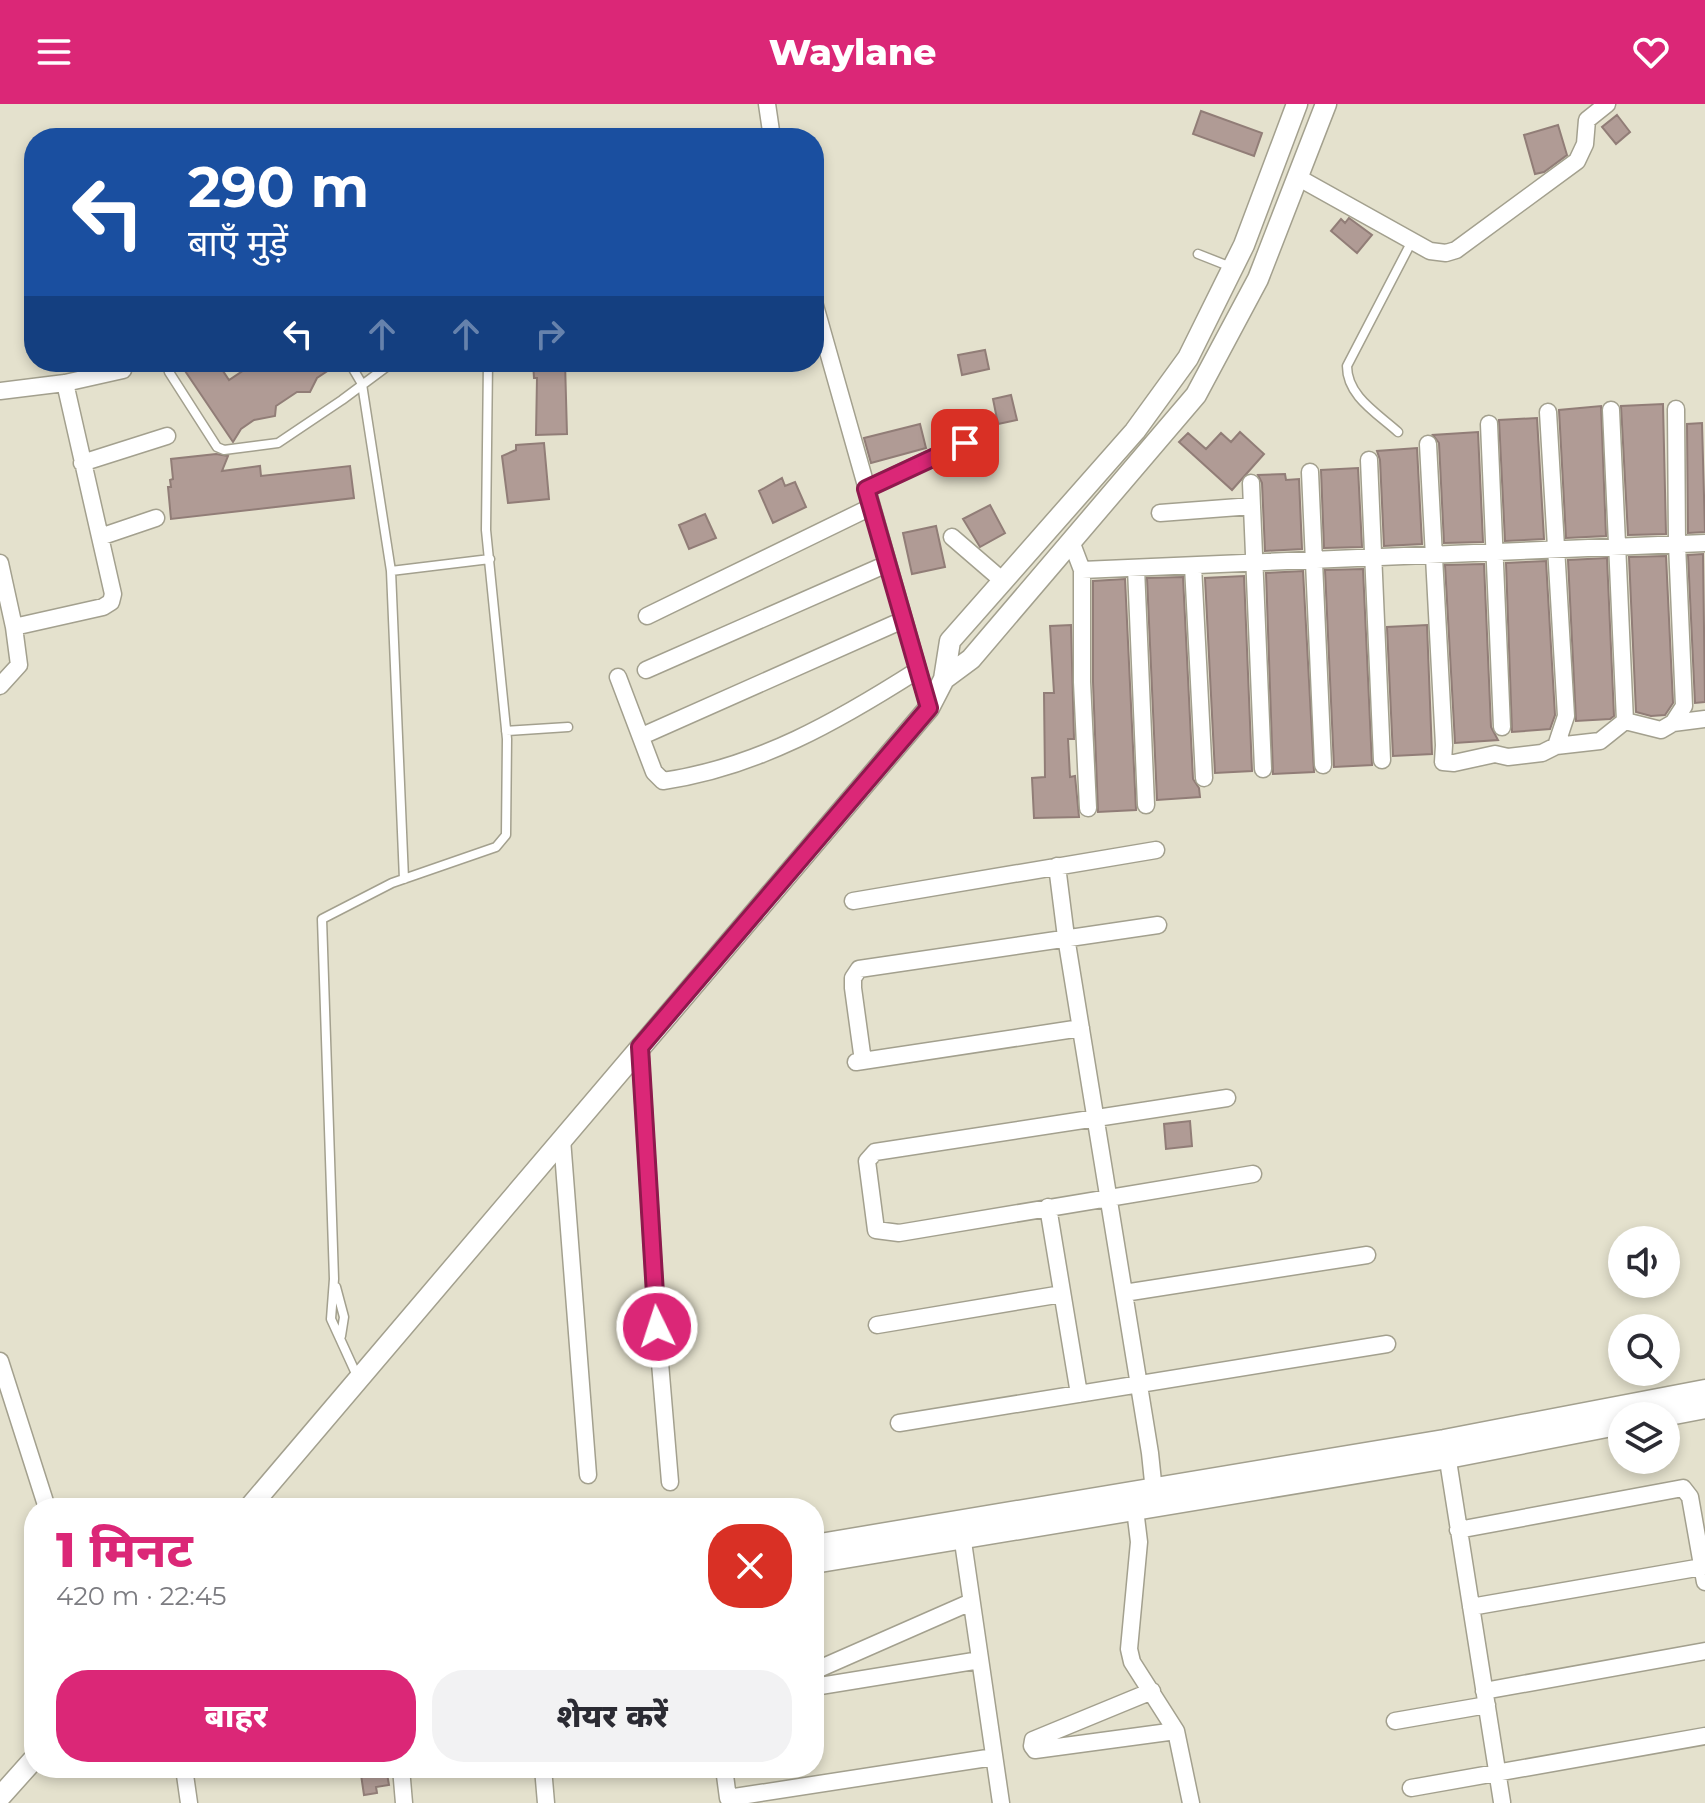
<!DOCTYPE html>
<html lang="hi">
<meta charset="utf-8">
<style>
body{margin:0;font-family:Montserrat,"Noto Sans Devanagari",sans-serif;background:#f2f2f3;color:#2b2b33;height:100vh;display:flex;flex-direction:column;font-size:30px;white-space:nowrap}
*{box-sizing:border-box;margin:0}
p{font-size:26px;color:#7c7c81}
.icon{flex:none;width:44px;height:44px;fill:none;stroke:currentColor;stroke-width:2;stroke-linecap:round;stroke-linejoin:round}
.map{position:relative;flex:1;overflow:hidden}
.drawer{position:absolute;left:24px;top:1394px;width:800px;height:280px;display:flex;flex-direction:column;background:#fff;border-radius:32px;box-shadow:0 4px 12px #0003}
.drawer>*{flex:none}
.top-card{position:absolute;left:24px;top:24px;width:800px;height:244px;border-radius:32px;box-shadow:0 4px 12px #0003;background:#1a4fa0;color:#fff;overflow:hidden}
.buttons{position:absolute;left:1608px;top:1122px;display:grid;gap:16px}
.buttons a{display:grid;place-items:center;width:72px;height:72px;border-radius:50%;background:#fff;box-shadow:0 4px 12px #0003;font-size:40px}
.pin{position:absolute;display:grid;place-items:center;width:68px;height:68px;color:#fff;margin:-34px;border-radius:16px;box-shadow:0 4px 12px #0006}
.me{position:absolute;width:88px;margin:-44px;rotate:356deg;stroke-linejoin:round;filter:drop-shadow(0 0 6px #0008)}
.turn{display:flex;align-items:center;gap:28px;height:168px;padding:0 32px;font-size:36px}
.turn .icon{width:104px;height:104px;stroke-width:2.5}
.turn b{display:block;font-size:56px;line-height:68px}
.lanes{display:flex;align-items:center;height:76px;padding:0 32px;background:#0003;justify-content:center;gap:40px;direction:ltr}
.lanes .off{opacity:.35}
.round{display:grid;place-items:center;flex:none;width:84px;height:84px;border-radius:32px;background:#f2f2f3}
.head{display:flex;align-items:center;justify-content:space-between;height:136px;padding:0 32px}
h1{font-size:48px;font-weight:800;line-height:60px;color:#db2777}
.cta{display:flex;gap:16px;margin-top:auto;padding:16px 32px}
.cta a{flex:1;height:92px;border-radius:32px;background:#db2777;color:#fff;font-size:32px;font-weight:800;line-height:92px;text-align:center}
.cta a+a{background:#f2f2f3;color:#2b2b33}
header{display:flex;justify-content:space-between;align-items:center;height:104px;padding:0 32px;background:#db2777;color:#fff;font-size:36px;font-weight:800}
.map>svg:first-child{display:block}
.building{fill:#b09b95;stroke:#917d77;stroke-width:2}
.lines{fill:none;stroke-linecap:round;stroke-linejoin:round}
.service-casing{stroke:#a3a08e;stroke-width:11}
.minor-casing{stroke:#a3a08e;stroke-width:19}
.tertiary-casing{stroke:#a3a08e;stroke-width:23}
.service{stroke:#fff;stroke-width:8}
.minor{stroke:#fff;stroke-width:16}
.tertiary{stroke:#fff;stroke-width:20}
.route-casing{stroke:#8e194d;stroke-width:20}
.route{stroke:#db2777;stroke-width:14}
</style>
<header><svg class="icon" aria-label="menu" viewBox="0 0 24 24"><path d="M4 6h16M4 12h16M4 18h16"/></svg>Waylane<svg class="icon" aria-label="heart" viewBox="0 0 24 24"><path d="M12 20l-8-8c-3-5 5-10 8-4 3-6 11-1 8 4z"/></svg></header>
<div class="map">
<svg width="1705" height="1699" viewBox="0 0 1705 1699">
<rect width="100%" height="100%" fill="#e4e1cd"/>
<path class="building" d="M1201 7 1262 29 1254 52 1193 30Z
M1617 11 1630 28 1616 40 1602 23Z
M1558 21 1567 51 1544 68 1535 70 1524 31Z
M1349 114 1372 131 1357 149 1331 127 1341 115 1345 119Z
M985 246 989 265 962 271 958 251Z
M179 258H217L229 276 256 258H341L317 274 310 288H297L276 302 275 312 254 316 241 325 233 338Z
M533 258H565L567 330 536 331 537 274H534Z
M1011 291 1017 316 998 320 993 295Z
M1663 300 1666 430 1628 431 1621 302Z
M1601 302 1606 432 1566 434 1559 306Z
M1537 314 1544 435 1505 437 1499 316Z
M1702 319 1705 428 1688 429 1687 320Z
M920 320 926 344 871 359 864 334Z
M1240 328 1264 350 1232 386 1179 338 1188 329 1206 345 1221 329 1231 338Z
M1478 328 1483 438 1444 439 1439 339 1433 331Z
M544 339 549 395 508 399 502 352 516 346V341Z
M1417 344 1422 440 1384 442 1380 356 1377 347Z
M216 350 228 352 222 367 260 362 261 372 350 362 354 394 171 415 168 383H171L170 376 173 375 171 355Z
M1358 364 1362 443 1324 444 1321 366Z
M1285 370 1286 376 1299 375 1302 445 1265 447 1262 379 1258 371Z
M782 374 785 382 795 378 806 403 773 419 759 387Z
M990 401 1005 429 980 443 963 415Z
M705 410 716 434 689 445 679 421Z
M936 422 945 463 912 470 903 429Z
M1703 450 1705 598 1695 599 1688 451Z
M1666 452 1673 599 1665 611 1651 612 1636 608 1629 453Z
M1607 454 1614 612 1610 615 1576 617 1568 456Z
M1546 457 1555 611 1550 625 1512 628 1506 459Z
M1484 460 1491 623 1498 636 1455 639 1445 461Z
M1363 465 1372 661 1334 663 1325 466Z
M1303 467 1314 668 1273 670 1266 469Z
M1244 472 1252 667 1215 669 1205 474Z
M1183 473 1193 675 1199 684 1200 693 1157 696 1147 474Z
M1125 475 1136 706 1098 708 1093 578V477Z
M1071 521 1074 635H1068L1070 673 1075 672 1079 713 1034 714 1032 674 1045 673 1044 589H1054L1050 522Z
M1427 521 1432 650 1393 652 1387 523Z
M1190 1017 1192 1042 1166 1045 1164 1020Z
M360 1664H386L389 1681 376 1683 377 1689 364 1691Z"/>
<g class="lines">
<defs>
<path id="service" d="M1198 150 1231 163
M166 258 169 268 217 343 224 346 278 339 342 296 393 258
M349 258 362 280 391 467 404 775
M1398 328C1377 309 1347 292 1347 262L1412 137
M391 467 490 455
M506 627 568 623
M336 1183 344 1213 341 1232
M358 1274 331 1215 334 1175 322 815 392 779 496 743 506 731 507 635 486 426 488 258"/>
<path id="minor" d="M767 0 772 34
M1299 74 1430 147 1446 149 1456 146 1577 57 1585 40 1587 16 1607 0
M814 198 929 604
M0 287 65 279 123 266
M1611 306 1625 617
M1548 308 1566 612 1556 642
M1489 320 1502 623
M1428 340 1444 641 1443 658 1454 659 1495 650 1508 653 1542 649 1556 642 1600 637 1625 617 1661 626 1673 619 1684 602 1677 440 1676 305
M1369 356 1382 656
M82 359 167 332
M1310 368 1323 661
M1251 379 1263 665
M866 385 989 327
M1160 409 1252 402
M100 433 156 414
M952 433 1003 477
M1071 437 1082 466V578L1088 704
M0 459 14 523 19 561 0 582
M1193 462 1204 674
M1136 464 1146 701
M1082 466 1705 439
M647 512 871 403
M14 523 103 503 111 498 113 490 65 279
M646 566 887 460
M618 573 654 668 663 677C758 663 838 617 918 566
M1673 619 1705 615
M642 632 903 516
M1057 762 1066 833 1150 1349 1155 1397
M853 797 1156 746
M640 943 657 1223 670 1378
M863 957 853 884V874L859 865 1158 821
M856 958 1081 924
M1227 994 875 1048 867 1057 876 1126 899 1129 1253 1070
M562 1035 588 1371
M1048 1103 1079 1290
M1124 1189 1367 1151
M877 1221 1062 1190
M0 1257 47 1404
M899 1319 1387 1240
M1446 1344 1502 1698
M1134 1397 1139 1438 1129 1545 1132 1558 1176 1627 1191 1699
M961 1424 1001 1699
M1458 1426 1683 1384 1690 1393 1705 1478
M1471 1503 1702 1463
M814 1567 971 1498
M814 1583 980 1556
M1152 1587 1033 1636 1032 1642 1035 1646 1176 1627
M1484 1587 1705 1547
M1395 1617 1487 1601
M184 1664 189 1699
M401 1664 404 1699
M543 1664 546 1699
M724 1664 728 1694 994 1653
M1411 1684 1705 1632"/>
<path id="tertiary" d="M944 575 971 555 1196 291 1258 175 1326 0
M1664 1312 1705 1304
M249 1404 929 604 944 575 950 537 1135 327 1188 254 1244 141 1297 0
M814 1441 1444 1336 1705 1286
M814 1459 1448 1354 1622 1320
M0 1693 34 1655"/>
</defs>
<use href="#service" class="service-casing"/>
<use href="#minor" class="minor-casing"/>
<use href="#tertiary" class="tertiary-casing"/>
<use href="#service" class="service"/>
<use href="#minor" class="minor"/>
<use href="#tertiary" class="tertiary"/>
</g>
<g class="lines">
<defs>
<path id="route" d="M657 1223 640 943 929 604 866 385 965 339"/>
</defs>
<use href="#route" class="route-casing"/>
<use href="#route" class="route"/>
</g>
</svg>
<div class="buttons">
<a><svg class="icon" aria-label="sound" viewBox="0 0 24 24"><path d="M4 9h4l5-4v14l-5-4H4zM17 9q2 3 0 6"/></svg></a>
<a><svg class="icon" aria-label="search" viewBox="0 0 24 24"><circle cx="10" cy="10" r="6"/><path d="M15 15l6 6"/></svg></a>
<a><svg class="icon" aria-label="layers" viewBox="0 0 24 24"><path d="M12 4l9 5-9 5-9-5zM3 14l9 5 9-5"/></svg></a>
</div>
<div class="pin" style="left:965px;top:339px;background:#d93025"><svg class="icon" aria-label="arrive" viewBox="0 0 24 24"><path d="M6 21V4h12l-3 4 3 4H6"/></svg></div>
<svg class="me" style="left:657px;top:1223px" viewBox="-20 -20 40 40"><circle r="17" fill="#db2777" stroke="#fff" stroke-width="3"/><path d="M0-11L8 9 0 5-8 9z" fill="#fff"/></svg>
<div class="top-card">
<div class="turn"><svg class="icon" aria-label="left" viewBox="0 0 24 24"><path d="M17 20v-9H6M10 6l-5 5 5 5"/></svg><div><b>290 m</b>बाएँ मुड़ें</div></div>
<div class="lanes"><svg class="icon" aria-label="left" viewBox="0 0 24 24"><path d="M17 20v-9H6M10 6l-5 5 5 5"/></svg><svg class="icon off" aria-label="ahead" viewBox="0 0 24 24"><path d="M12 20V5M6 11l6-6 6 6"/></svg><svg class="icon off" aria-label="ahead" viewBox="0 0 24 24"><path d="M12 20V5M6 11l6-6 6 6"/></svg><svg class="icon off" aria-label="right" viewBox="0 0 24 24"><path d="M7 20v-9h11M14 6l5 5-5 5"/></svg></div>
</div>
<section class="drawer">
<div class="head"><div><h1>1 मिनट</h1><p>420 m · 22:45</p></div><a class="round" style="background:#d93025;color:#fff"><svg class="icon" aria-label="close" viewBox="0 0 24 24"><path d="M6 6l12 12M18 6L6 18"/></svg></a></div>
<div class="cta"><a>बाहर</a><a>शेयर करें</a></div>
</section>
</div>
